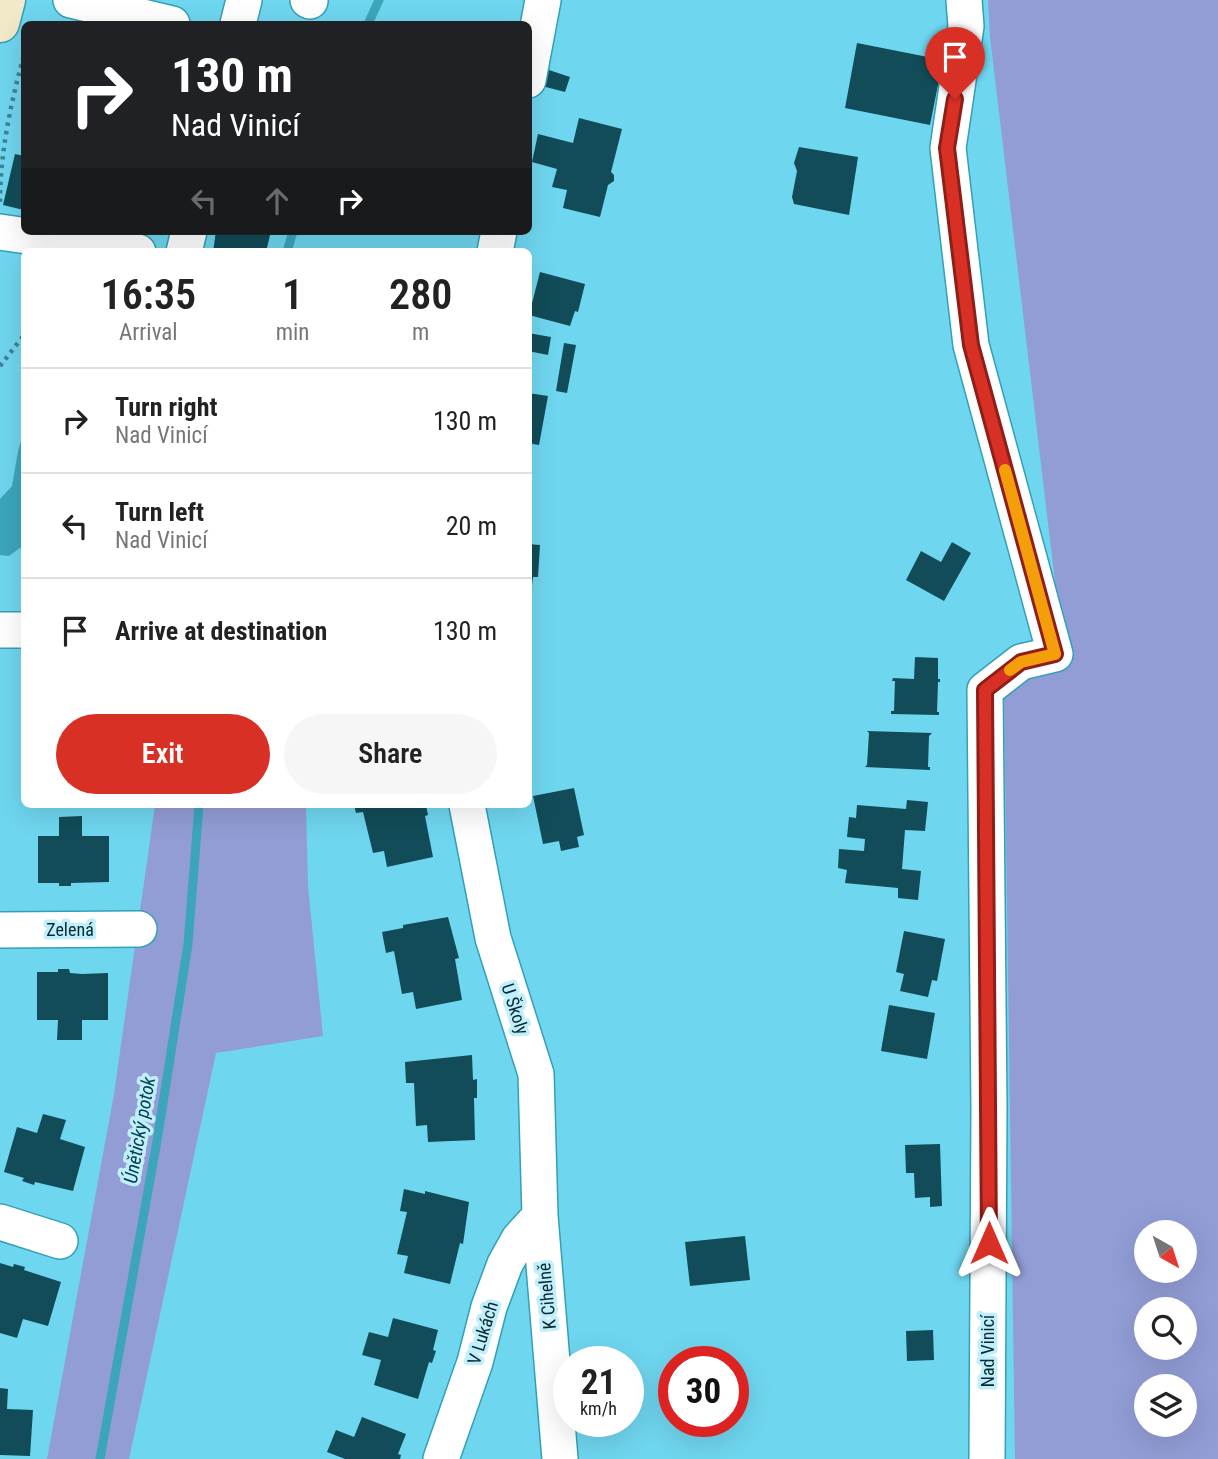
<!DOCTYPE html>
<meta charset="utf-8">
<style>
body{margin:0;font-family:"Roboto Condensed",sans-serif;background:#f6f6f6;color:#222;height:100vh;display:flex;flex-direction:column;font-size:26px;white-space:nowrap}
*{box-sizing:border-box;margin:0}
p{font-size:23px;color:#767676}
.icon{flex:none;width:38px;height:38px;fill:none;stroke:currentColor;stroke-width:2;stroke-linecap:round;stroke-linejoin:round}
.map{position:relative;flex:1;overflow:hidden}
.drawer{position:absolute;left:21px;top:248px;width:511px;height:560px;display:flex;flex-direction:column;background:#fff;border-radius:10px;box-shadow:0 7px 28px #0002}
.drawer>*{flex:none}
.top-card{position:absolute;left:21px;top:21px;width:511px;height:214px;border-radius:10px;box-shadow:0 7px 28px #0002;background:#202124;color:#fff;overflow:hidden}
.needle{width:46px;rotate:141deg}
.controls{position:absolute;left:1134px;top:1220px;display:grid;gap:14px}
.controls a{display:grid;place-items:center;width:63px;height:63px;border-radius:50%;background:#fff;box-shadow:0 7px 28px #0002;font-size:35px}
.speed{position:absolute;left:553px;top:1346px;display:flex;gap:14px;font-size:35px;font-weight:700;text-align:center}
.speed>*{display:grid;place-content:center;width:91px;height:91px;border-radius:50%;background:#fff;box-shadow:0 7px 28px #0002;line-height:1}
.speed small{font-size:18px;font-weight:400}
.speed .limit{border:10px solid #d22;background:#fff;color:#111}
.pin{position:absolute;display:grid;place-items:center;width:60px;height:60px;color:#fff;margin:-72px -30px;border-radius:50% 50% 50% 0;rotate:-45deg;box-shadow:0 0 7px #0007}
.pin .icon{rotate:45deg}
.me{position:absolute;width:77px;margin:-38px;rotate:0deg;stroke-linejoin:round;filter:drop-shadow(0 0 5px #0008)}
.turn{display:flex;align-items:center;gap:24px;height:147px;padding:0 35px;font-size:32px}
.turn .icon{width:91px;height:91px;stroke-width:2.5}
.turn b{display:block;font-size:49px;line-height:60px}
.lanes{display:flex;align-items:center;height:66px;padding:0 35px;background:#0003;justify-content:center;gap:35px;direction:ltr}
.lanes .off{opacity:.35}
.eta{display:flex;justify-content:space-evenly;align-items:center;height:119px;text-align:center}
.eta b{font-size:42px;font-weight:600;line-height:49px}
.action{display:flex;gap:14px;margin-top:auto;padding:14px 35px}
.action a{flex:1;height:80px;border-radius:42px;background:#d93025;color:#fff;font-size:28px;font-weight:600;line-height:80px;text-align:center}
.action a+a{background:#f6f6f6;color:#222}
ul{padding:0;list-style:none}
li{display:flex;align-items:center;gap:21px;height:105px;padding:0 35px;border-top:2px solid #e0e0e0}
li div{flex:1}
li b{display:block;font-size:26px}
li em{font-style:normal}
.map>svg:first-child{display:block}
.green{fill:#929dd6;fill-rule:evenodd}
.water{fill:#3ca5bc}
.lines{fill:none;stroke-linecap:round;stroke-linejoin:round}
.stream{stroke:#3ca5bc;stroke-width:9}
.building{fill:#114c58}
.street-casing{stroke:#33a0b8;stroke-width:38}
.secondary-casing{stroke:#33a0b8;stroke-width:41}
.path{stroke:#3e8394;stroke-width:4.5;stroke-dasharray:3.5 5;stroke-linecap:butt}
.street{stroke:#fff;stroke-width:35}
.secondary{stroke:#f2e9c8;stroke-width:38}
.route-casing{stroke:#8d1f18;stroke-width:18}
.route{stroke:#d93025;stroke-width:12}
.slow{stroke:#f59e0b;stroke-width:12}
.labels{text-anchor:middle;stroke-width:7;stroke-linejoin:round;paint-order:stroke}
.street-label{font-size:18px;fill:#082a32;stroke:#c0effb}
.water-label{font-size:19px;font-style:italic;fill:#00404d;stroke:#c0effb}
</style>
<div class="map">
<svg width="1218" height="1459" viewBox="0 0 1218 1459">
<rect width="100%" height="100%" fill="#6fd6ef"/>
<path class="green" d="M988 0H1218V1459H1015L1004 697 1061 632 990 37ZM1146 1232H1185V1270H1146ZM1146 1309H1185V1348H1146ZM1146 1386H1185V1424H1146Z
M155 805H306L308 886 323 1036 216 1053 129 1459H47L114 1094Z"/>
<path class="water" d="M24 431V545L9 556 0 555V499L12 486 18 451Z"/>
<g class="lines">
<path class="stream" d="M368 24 379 0
M287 252 293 231
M100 1459 158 1135 188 944 199 805"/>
</g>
<path class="building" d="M857 43 943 60 930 125 845 108Z
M543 68 570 77 565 92 542 86Z
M579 118 622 129 611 172 614 175V181L608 185 600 217 563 208 567 190 552 187 557 169 532 162 538 134 573 143Z
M799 147 858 157 849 215 794 204 792 197 797 171 794 163Z
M15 154 24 156V210L3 205Z
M216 231H271L266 252H213Z
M540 272 585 284 578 312 575 311 570 326 529 315Z
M528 333 551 337 548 355 528 351Z
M564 343 576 345 567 393 556 391Z
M528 393 548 396 539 445 528 443Z
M952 542 971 553 944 601 906 580 921 551 941 562Z
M528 544 540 545 538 577H533L531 594H528Z
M915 657 938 658V679H940V682H938L937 712H939V715L891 714V711H894L895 681H892L893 678 914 679Z
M867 731 932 733 929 736 928 767H930V770L865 767 867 765 869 733Z
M574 788 584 835 577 837 579 847 561 851 559 841 543 844 533 796Z
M907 800 928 802 925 831 905 830 902 869 921 871 918 900 898 898V888L845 883 847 870 838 868 839 849 864 851 865 839 847 837 849 817 856 818 857 805 906 809Z
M354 805H426L428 815 425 816 433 857 387 867 384 851 373 853 363 812 356 813Z
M82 816V836H109V882L71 883V886H59V883H38V836H59V817Z
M448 917 459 958 455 959 462 1000 416 1009 413 992 402 994 394 951 386 953 382 932 403 928V925Z
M904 931 945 939 937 981 932 980 928 997 900 991 904 974 896 972Z
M58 969H69L70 973 82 974 108 973V1020H82V1040H57L58 1020H37V972H58Z
M889 1005 935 1013 927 1059 881 1051Z
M472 1055 473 1080 477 1079V1098H474L475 1140 428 1142 427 1125 416 1126 414 1083H406L405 1062Z
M43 1114 66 1120 60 1139 85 1147 73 1191 35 1182 34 1185 22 1181 24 1178 4 1172 17 1127 37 1133Z
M940 1144 942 1206 930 1207V1197L915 1198 914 1173H906L905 1145Z
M404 1189 425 1194V1191L469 1202 463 1244 460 1243 450 1284 404 1273 408 1256 397 1254 407 1212 400 1211Z
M745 1236 750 1280 690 1286 685 1242Z
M0 1263 13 1267 14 1264 25 1267 24 1270 61 1282 48 1326 23 1319 17 1338 0 1333Z
M393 1318 438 1330 433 1350 436 1351 432 1363 429 1362 418 1399 374 1385 381 1360 362 1355 369 1332 388 1337Z
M933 1330 934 1360 907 1361 906 1331Z
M0 1388 8 1389 7 1409 33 1410 30 1456 0 1455Z
M362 1417 406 1434 398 1454 401 1455 400 1459H345L327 1452 336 1430 354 1437Z"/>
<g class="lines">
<defs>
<path id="street" d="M71 0 172 24
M308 0 310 1
M964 0 966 26 948 148 971 345 1055 654 1021 662 985 690 989 1108 987 1459
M238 24 244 0
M528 80 543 0
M0 232 138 252
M184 252 189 231
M495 252 499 231
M0 630H24
M467 805 493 938 536 1074 540 1216 560 1459
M0 930 139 929
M0 1222 60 1241
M441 1459 475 1362 489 1307 505 1264 519 1239 540 1216"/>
<path id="secondary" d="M0 23 6 0"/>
</defs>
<use href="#street" class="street-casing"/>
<use href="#secondary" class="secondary-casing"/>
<path class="path" d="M0 202C0 153 11 102 24 55
M0 366 24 335"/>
<use href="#street" class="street"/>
<use href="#secondary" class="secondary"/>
</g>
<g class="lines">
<defs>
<path id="route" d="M955 99 947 148 971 345 1055 654 1021 662 985 690 989 1243"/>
</defs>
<use href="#route" class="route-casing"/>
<use href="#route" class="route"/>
<path class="slow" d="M1005 470 1055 654 1021 662 1010 670"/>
</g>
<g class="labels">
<g class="street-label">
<text x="70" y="936">Zelená</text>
<text transform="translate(515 1009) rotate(72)" y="6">U Školy</text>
<text transform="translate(547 1296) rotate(-95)" y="6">K Cihelně</text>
<text transform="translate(483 1333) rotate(-73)" y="6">V Lukách</text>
<text transform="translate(988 1351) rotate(-90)" y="6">Nad Vinicí</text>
</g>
<g class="water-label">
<text transform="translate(139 1130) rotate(-80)" y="7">Únětický potok</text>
</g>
</g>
</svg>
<div class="controls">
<a><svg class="needle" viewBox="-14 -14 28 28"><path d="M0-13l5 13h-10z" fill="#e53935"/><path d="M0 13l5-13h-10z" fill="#767676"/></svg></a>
<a><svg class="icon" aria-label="search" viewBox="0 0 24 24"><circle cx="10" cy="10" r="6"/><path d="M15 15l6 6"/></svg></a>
<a><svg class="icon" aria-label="layers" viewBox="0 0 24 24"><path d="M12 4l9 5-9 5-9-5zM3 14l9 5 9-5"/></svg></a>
</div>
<div class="speed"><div>21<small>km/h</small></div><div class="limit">30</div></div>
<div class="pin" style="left:955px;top:99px;background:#d93025"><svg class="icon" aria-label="arrive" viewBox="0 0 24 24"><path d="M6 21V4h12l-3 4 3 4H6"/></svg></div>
<svg class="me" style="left:989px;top:1243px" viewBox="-20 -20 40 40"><path d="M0-17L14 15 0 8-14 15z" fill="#d93025" stroke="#fff" stroke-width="4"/></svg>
<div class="top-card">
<div class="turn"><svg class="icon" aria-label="right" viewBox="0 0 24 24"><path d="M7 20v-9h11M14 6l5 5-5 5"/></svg><div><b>130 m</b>Nad Vinicí</div></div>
<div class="lanes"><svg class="icon off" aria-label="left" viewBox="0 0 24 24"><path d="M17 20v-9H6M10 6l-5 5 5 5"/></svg><svg class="icon off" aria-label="ahead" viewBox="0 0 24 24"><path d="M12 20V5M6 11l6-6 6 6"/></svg><svg class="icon" aria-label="right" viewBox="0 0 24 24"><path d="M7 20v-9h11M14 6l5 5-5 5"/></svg></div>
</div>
<section class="drawer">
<div class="eta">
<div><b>16:35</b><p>Arrival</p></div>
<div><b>1</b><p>min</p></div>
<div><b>280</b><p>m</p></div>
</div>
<ul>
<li><svg class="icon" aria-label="right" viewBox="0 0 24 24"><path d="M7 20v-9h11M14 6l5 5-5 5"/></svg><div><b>Turn right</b><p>Nad Vinicí</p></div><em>130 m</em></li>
<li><svg class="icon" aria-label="left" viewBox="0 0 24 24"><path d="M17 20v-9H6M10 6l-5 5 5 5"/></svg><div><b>Turn left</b><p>Nad Vinicí</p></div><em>20 m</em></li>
<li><svg class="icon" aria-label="arrive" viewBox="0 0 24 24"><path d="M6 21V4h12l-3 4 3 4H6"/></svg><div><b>Arrive at destination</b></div><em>130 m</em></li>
</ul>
<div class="action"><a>Exit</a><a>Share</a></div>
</section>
</div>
